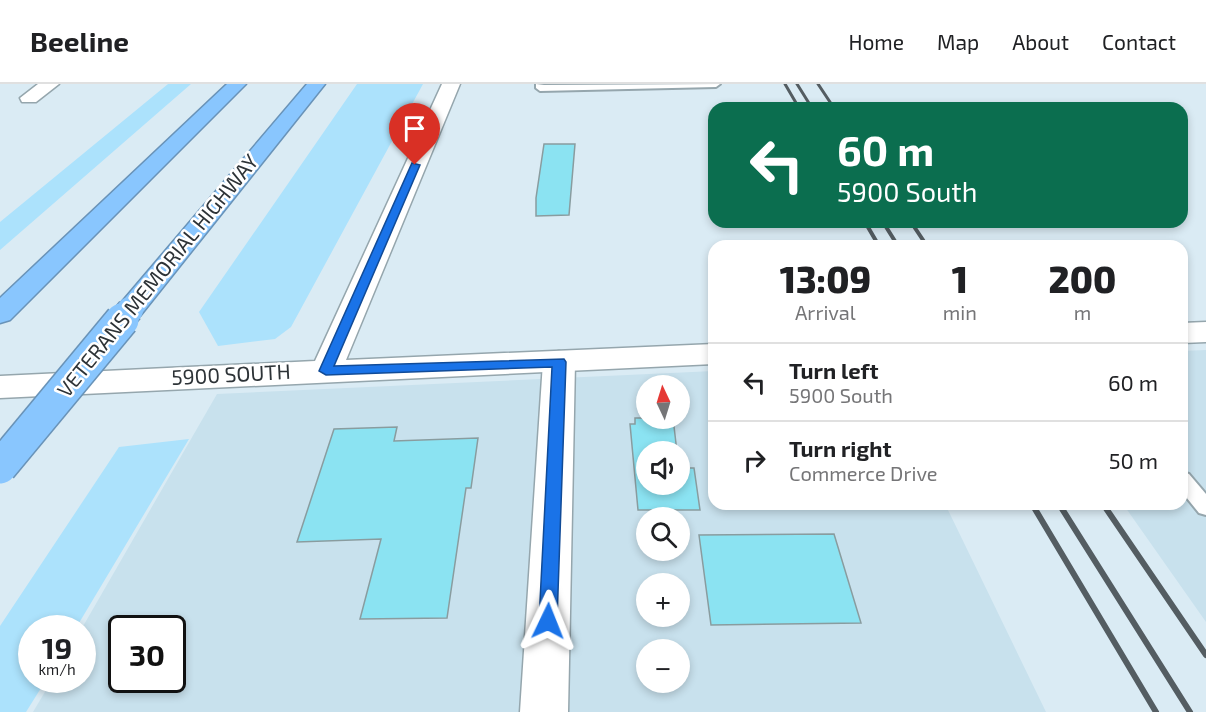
<!DOCTYPE html>
<meta charset="utf-8">
<style>
body{margin:0;font-family:"Exo 2",sans-serif;background:#f2f2f2;color:#202124;height:100vh;display:flex;flex-direction:column;font-size:22px;white-space:nowrap}
*{box-sizing:border-box;margin:0}
p{font-size:20px;color:#757577}
.icon{flex:none;width:33px;height:33px;fill:none;stroke:currentColor;stroke-width:2;stroke-linecap:round;stroke-linejoin:round}
.map{position:relative;flex:1;overflow:hidden}
.side{position:absolute;left:708px;top:156px;width:480px;height:270px;display:flex;flex-direction:column;background:#fff;border-radius:18px;box-shadow:0 3px 9px #0003}
.side>*{flex:none}
.hud{position:absolute;left:708px;top:18px;width:480px;height:126px;border-radius:18px;box-shadow:0 3px 9px #0003;background:#0b6e4f;color:#fff;overflow:hidden}
.needle{width:39px;rotate:356deg}
.tools{position:absolute;left:636px;top:291px;display:grid;gap:12px}
.tools a{display:grid;place-items:center;width:54px;height:54px;border-radius:50%;background:#fff;box-shadow:0 3px 9px #0003;font-size:30px}
.speed{position:absolute;left:18px;top:531px;display:flex;gap:12px;font-size:30px;font-weight:700;text-align:center}
.speed>*{display:grid;place-content:center;width:78px;height:78px;border-radius:50%;background:#fff;box-shadow:0 3px 9px #0003;line-height:1}
.speed small{font-size:15px;font-weight:400}
.speed .limit{border:3px solid #111;border-radius:9px;background:#fff;color:#111}
.pin{position:absolute;display:grid;place-items:center;width:51px;height:51px;color:#fff;margin:-62px -26px;border-radius:50% 50% 50% 0;rotate:-45deg;box-shadow:0 0 6px #0007}
.pin .icon{rotate:45deg}
.me{position:absolute;width:66px;margin:-33px;rotate:2deg;stroke-linejoin:round;filter:drop-shadow(0 0 4px #0008)}
.turn{display:flex;align-items:center;gap:21px;height:126px;padding:0 30px;font-size:27px}
.turn .icon{width:78px;height:78px;stroke-width:2.5}
.turn b{display:block;font-size:42px;line-height:51px}
.eta{display:flex;justify-content:space-evenly;align-items:center;height:102px;text-align:center}
.eta b{font-size:36px;font-weight:800;line-height:42px}
ul{padding:0;list-style:none}
li{display:flex;align-items:center;gap:18px;height:78px;padding:0 30px;border-top:2px solid #e0e0e0}
li div{flex:1}
li b{display:block;font-size:22px}
li em{font-style:normal}
header{display:flex;align-items:center;gap:36px;box-sizing:border-box;height:84px;padding:0 30px;background:#fff;border-bottom:2px solid #e0e0e0}
header strong{font-size:28px}
nav{display:flex;gap:33px;margin-inline-start:auto;font-size:21px}
.map>svg:first-child{display:block}
.built{fill:#c8e1ed;fill-rule:evenodd}
.green{fill:#ace2fc}
.building{fill:#8be3f2;stroke:#899c9f;stroke-width:1.5}
.lines{fill:none;stroke-linecap:round;stroke-linejoin:round}
.lane-casing{stroke:#95a6ad;stroke-width:4}
.street-casing{stroke:#95a6ad;stroke-width:3}
.secondary-casing{stroke:#95a6ad;stroke-width:3}
.highway-casing{stroke:#6993b8;stroke-width:3}
.lane{fill:#fff;fill-rule:evenodd}
.street{fill:#fff;fill-rule:evenodd}
.secondary{fill:#fff;fill-rule:evenodd}
.highway{fill:#89c6fe;fill-rule:evenodd}
.rail-far2{stroke:#545d62;stroke-width:3}
.rail-far1{stroke:#545d62;stroke-width:4}
.rail{stroke:#545d62;stroke-width:6}
.highway-bridge-far1-casing{stroke:#6993b8;stroke-width:28;stroke-linecap:butt}
.highway-bridge-casing{stroke:#6993b8;stroke-width:36;stroke-linecap:butt}
.highway-bridge-far1{stroke:#89c6fe;stroke-width:26}
.highway-bridge{stroke:#89c6fe;stroke-width:33}
.route{fill:#1a73e8;stroke:#114b97;stroke-width:1.5}
.labels{text-anchor:middle;stroke-width:5;stroke-linejoin:round;paint-order:stroke}
.street-label{font-size:21px;fill:#2d3337;stroke:#fff}
</style>
<header>
<strong>Beeline</strong>
<nav><a>Home</a><a>Map</a><a>About</a><a>Contact</a></nav>
</header>
<div class="map">
<svg width="1206" height="628" viewBox="0 0 1206 628">
<rect width="100%" height="100%" fill="#daebf4"/>
<path class="built" d="M1206 266V538L1123 420H1182V267Z
M714 287V420H954L957 425 948 426 1046 628H33L52 596H82V544L217 310ZM646 302H680V334H646ZM646 368H680V400H646ZM646 434H680V466H646ZM646 500H680V532H646ZM122 544H172V596H122ZM646 566H680V598H646Z"/>
<path class="green" d="M168 0H191L0 166V138Z
M357 0H423L291 243 275 255 218 262 199 228Z
M189 355 76 544H32V596H46L26 628H0V542L119 363Z"/>
<path class="building" d="M544 60H575L569 131 536 132V114Z
M635 334H673L677 368H646V400H680V384H694L700 426H638L630 340H635Z
M397 343 394 357 478 354 471 404H466L447 534 360 535 381 455 297 458 334 345Z
M834 450 861 539 711 541 699 451Z"/>
<g class="lines">
<defs>
<path id="lane" d="M536 0 544 1 720 0 716 3 540 7 536 4Z
M1182 388 1189 390 1206 410V431L1199 429 1182 408Z"/>
<path id="street" d="M38 0H59L36 18H22L20 14Z
M559 267 570 270 575 278 568 628H520L543 278 548 270Z"/>
<path id="secondary" d="M442 0H460L346 276 714 260V280L0 314V292L315 277Z
M1206 238V258L1182 259V239Z"/>
<path id="highway" d="M227 0H246L10 236 0 239V214Z
M307 0H325L140 232 130 235 120 232 116 226 120 220Z"/>
</defs>
<use href="#lane" class="lane-casing"/>
<use href="#street" class="street-casing"/>
<use href="#secondary" class="secondary-casing"/>
<use href="#highway" class="highway-casing"/>
<use href="#lane" class="lane"/>
<use href="#street" class="street"/>
<use href="#secondary" class="secondary"/>
<use href="#highway" class="highway"/>
<path class="rail-far2" d="M785 0 799 24
M797 0 812 24
M818 0 834 24"/>
<path class="rail-far1" d="M865 138 879 162
M883 138 898 162
M911 138 927 162"/>
<path class="rail" d="M1032 420 1156 628
M1059 420 1190 628
M1103 420 1206 571"/>
<defs>
<path id="highway-bridge-far1" d="M120 238 130 226"/>
<path id="highway-bridge" d="M0 383 122 236"/>
</defs>
<use href="#highway-bridge-far1" class="highway-bridge-far1-casing"/>
<use href="#highway-bridge" class="highway-bridge-casing"/>
<use href="#highway-bridge-far1" class="highway-bridge-far1"/>
<use href="#highway-bridge" class="highway-bridge"/>
</g>
<path class="route" d="M412 79 420 81 334 282 564 275 566 278 557 537 555 544 548 546 542 544 539 537 552 283 326 291 319 287Z"/>
<g class="labels">
<g class="street-label">
<text transform="translate(158 192) rotate(-51)" y="7">VETERANS MEMORIAL HIGHWAY</text>
<text transform="translate(231 291) rotate(-3)" y="7">5900 SOUTH</text>
</g>
</g>
</svg>
<div class="tools">
<a><svg class="needle" viewBox="-14 -14 28 28"><path d="M0-13l5 13h-10z" fill="#e53935"/><path d="M0 13l5-13h-10z" fill="#757577"/></svg></a>
<a><svg class="icon" aria-label="sound" viewBox="0 0 24 24"><path d="M4 9h4l5-4v14l-5-4H4zM17 9q2 3 0 6"/></svg></a>
<a><svg class="icon" aria-label="search" viewBox="0 0 24 24"><circle cx="10" cy="10" r="6"/><path d="M15 15l6 6"/></svg></a>
<a>+</a>
<a>−</a>
</div>
<div class="speed"><div>19<small>km/h</small></div><div class="limit">30</div></div>
<div class="pin" style="left:415px;top:81px;background:#d93025"><svg class="icon" aria-label="arrive" viewBox="0 0 24 24"><path d="M6 21V4h12l-3 4 3 4H6"/></svg></div>
<svg class="me" style="left:548px;top:537px" viewBox="-20 -20 40 40"><path d="M0-17L14 15 0 8-14 15z" fill="#1a73e8" stroke="#fff" stroke-width="4"/></svg>
<div class="hud">
<div class="turn"><svg class="icon" aria-label="left" viewBox="0 0 24 24"><path d="M17 20v-9H6M10 6l-5 5 5 5"/></svg><div><b>60 m</b>5900 South</div></div>
</div>
<section class="side">
<div class="eta">
<div><b>13:09</b><p>Arrival</p></div>
<div><b>1</b><p>min</p></div>
<div><b>200</b><p>m</p></div>
</div>
<ul>
<li><svg class="icon" aria-label="left" viewBox="0 0 24 24"><path d="M17 20v-9H6M10 6l-5 5 5 5"/></svg><div><b>Turn left</b><p>5900 South</p></div><em>60 m</em></li>
<li><svg class="icon" aria-label="right" viewBox="0 0 24 24"><path d="M7 20v-9h11M14 6l5 5-5 5"/></svg><div><b>Turn right</b><p>Commerce Drive</p></div><em>50 m</em></li>
</ul>
</section>
</div>
